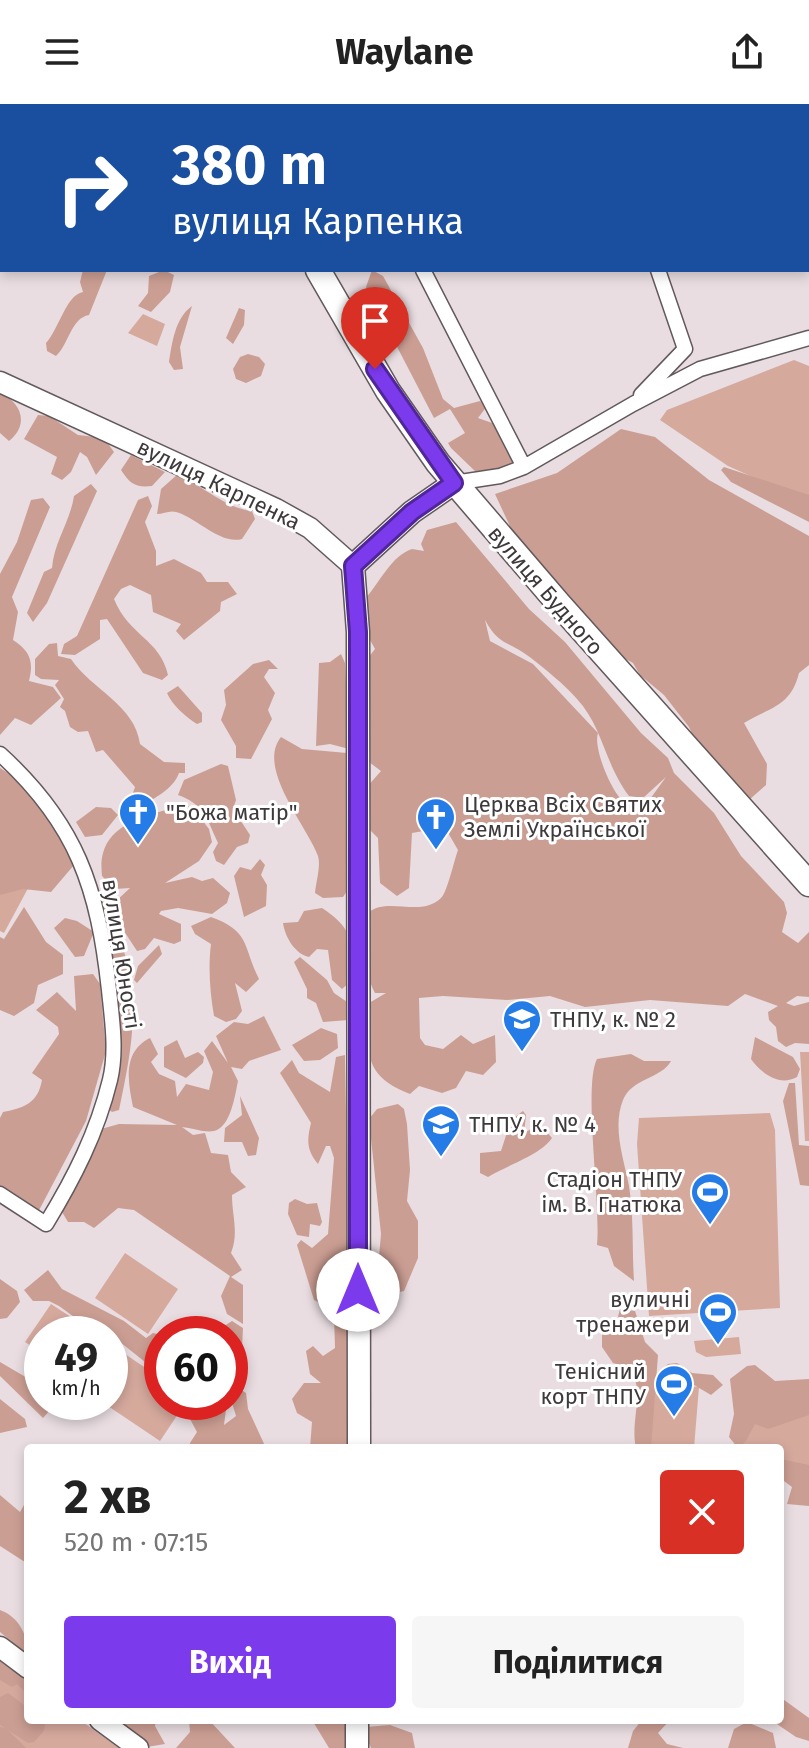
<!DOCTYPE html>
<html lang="uk">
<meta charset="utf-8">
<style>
body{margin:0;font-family:"Fira Sans",sans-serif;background:#f6f6f6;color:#222;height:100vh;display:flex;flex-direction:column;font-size:30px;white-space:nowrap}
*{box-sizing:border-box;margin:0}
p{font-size:26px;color:#767676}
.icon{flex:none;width:44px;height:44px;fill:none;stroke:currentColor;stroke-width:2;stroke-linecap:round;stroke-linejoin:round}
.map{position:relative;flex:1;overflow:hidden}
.details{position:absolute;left:24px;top:1340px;width:760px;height:280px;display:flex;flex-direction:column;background:#fff;border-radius:8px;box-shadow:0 4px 12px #0003}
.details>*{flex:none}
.guide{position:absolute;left:0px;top:0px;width:810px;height:168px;box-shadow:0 4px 12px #0003;background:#1a4fa0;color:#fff;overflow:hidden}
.speed{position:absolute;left:24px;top:1212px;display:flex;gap:16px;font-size:40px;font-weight:700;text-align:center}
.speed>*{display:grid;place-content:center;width:104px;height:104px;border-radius:50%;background:#fff;box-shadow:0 4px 12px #0003;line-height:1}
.speed small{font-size:20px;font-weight:400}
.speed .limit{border:12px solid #d22;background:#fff;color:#111}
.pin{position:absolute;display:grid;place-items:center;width:68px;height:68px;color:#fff;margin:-82px -34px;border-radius:50% 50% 50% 0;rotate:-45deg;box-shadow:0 0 8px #0007}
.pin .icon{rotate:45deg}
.me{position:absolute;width:88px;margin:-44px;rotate:0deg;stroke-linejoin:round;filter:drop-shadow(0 0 6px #0008)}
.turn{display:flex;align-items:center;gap:28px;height:168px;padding:0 40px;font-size:36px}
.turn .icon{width:104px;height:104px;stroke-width:2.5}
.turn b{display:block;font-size:56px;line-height:68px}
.round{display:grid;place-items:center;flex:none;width:84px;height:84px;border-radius:8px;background:#f6f6f6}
.headline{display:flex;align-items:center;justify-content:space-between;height:136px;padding:0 40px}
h1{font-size:48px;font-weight:700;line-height:60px}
.primary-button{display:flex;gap:16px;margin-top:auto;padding:16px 40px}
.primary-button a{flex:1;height:92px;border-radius:8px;background:#7c3aed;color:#fff;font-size:32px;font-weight:700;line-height:92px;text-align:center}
.primary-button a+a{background:#f6f6f6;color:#222}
header{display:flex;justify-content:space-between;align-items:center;height:104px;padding:0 40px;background:#fff;font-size:36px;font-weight:700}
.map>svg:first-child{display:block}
.green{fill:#d6a99d}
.forest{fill:#cb9e93;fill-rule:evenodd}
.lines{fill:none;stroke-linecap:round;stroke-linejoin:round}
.minor-casing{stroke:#62595c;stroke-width:17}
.secondary-casing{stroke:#62595c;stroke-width:23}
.primary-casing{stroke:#62595c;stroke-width:25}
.trunk-casing{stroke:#62595c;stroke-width:27}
.minor{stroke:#fff;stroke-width:14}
.secondary{stroke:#fff;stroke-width:20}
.primary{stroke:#fff;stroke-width:22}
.trunk{stroke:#fff;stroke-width:24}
.route-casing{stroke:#51269a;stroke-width:20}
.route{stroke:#7c3aed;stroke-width:14}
.labels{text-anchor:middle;stroke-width:6;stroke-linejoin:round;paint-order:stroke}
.street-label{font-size:22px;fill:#3e393b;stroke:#fff}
.poi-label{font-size:22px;fill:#3e393b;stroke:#fff;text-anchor:start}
</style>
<header><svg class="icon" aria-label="menu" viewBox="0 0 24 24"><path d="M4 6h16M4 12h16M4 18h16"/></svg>Waylane<svg class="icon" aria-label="share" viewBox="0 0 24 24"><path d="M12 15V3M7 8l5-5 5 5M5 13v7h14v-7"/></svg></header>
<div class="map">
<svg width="809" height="1644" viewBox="0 0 809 1644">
<rect width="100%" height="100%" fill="#e9dde1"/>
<path class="green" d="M143 210 165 220 157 242 128 229Z
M794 256 809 262V398L728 362 660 316 667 306Z
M33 775 4 829 0 827V776Z
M800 948H809V1037H805Z
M770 1009 775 1026 780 1204 649 1212 637 1040 639 1014Z
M125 1149 178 1185 148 1230 95 1194Z
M51 1200 74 1215 64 1230H42V1249L25 1238Z
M739 1233 741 1250 706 1253 696 1248 694 1237Z
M110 1240 162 1275V1298H186L160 1337 102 1298H110Z
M654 1279 699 1283 694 1344H649Z
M809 1300V1361H780V1344H740L739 1301Z
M0 1558 28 1578V1616H80L119 1644H0Z"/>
<path class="forest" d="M83 166H107L89 211C71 214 69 240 56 252L47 247 46 239C59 225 66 191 83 188L80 178Z
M164 166 174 171 170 188 151 208 138 202 148 189 149 172Z
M372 166 383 172 423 244 443 295 454 304 480 297 487 302 478 314 495 320 517 358 512 362 476 368 451 344 448 339 465 329 450 305 434 314 366 183Z
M192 202 180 243 183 265 174 266 169 258C172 239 175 214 192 202Z
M239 204 245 206 244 221 233 240 226 234Z
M248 250 259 253 265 260 261 272 246 279 236 275 233 265 240 253Z
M0 289C21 298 30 320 9 337L0 329Z
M38 311 49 312 78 331 104 334 114 348 96 371 87 353 80 348 71 368 62 376 51 370 57 353 24 335Z
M621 325 655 333 709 376 809 432V561L799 569C791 602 771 603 744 619L767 660 766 681 749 696 700 647 689 623 664 591 640 571 633 559 611 547 514 431 495 390 557 369Z
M131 351 165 368 152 382C136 384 130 380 121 366Z
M724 363 809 391V418L731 378 721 366Z
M178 370C200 381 228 405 252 407L255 415 242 435C220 441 196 413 176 408 170 406 163 410 157 410L161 385Z
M91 380 97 387 47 499 33 518 27 509 44 468 52 464C54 438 70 418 74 392Z
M148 392 152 402 145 418 156 447V462L174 455 201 469 207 478H228L237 490 221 498 220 507 184 536 176 527 181 520 153 508 151 491 130 481 121 485 114 495C129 532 160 535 168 571L162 576 143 569 107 515 100 516V535L75 551 61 550 64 540 77 532 138 396Z
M43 394 50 403 12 493 18 508 13 536C30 547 34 557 29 577L53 583 61 594 31 621 15 614 0 631V470L17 438 31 396Z
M456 418 529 505 565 538 641 629 668 654 674 669 714 709 741 752 784 798 787 809 782 828 798 839 809 828V893L797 892 786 899 794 902 809 898V940L795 939 786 943 778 937 776 923 769 916 768 908 778 902 745 890 728 902 650 896 585 903 550 892 507 896 443 892 419 894 420 934 425 941 443 945 461 931 473 940 495 931 496 958 483 971 466 967 456 984 442 989 419 982 410 990C360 971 368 945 369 899L386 889H375C362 866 366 834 368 809 387 792 421 814 441 794 447 789 454 757 458 746L447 727 441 724 412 729 409 784 397 792 380 779 378 734 366 722V684L381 667 369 658 361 563 375 545 364 525 365 495C381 477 391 452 412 445L424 447 421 440 427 426ZM485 516C499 542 509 537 531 554 546 566 564 580 577 595 603 623 605 661 629 692L643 694 666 673 645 702 638 704C633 702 625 699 621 695 610 684 593 643 598 629L533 560 490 537Z
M57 539 58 552 71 555C92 586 135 601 140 640L164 658 185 659V669H179C174 684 153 697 137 702L130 697 135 683 103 646 96 648 88 627 78 628 70 623 65 607 60 603 64 595 55 581 59 576 41 575 35 571V555L49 540Z
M341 550 345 559 349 645 330 640 316 642 319 559 330 558Z
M269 556 278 565H269L264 573 275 589 268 606 272 615 251 655 236 654V642L221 616 226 601 224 586 253 560Z
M178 582 202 609V618L197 620C186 613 172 601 167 589Z
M281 633 302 645 347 649 352 660 347 787 343 793 323 794 315 789C316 778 321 762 318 752 307 722 256 664 281 633Z
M221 660 228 662 236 696 233 705 250 731 248 739 237 743 224 761 216 757 213 748 218 739C207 715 204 700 178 691L184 676Z
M0 664C37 686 57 724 74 761L51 788 23 785 0 791Z
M182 701 192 703 209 725 212 738 199 757 165 779 192 773 202 777 213 774 230 789 227 799 212 810 178 804 161 807 159 810 181 820V837L174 840 154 834 145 845 137 847 118 818 115 798 130 784 115 785 102 772C96 720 142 714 182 701Z
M96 703 111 704 118 711 102 731 85 733 76 718Z
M260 755 265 761 261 771 267 781 266 802 244 813 234 772 240 763 251 766Z
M102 795 108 798C114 824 127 849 131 876 137 921 128 963 119 1006L112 1008 107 1004 114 963Z
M24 803 46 838 63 851V870L38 881 34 899 14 912 0 906V833L4 835Z
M322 804C358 828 349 838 350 878L342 885 332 876 328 846 317 845 309 853C295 850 285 833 283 819L298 818 304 807Z
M211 813C251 827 243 844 259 875L246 888 235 879 242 907 236 915 226 918 214 912C210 889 208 863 211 840L195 830 191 822Z
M65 814 77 817 94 828 84 852 75 853 54 824Z
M159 841 162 850 137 879 134 876 138 862Z
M300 853 327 876 334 889 353 902 349 916 323 918 316 899 307 894V885L294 858Z
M93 870 100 880 106 947 86 1017 36 1112 0 1087V1014L3 1008C24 1004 38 999 42 976L32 969 59 930 58 923 36 906 57 888 76 907 74 872Z
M264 912 281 946 249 957 242 965 231 963 238 977C235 991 231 1023 214 1027 205 1029 192 1024 182 1023L193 1031 205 1029 211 1049 228 1051 231 1068 246 1083 232 1091C232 1112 239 1129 231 1149L242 1166 231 1173 243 1181V1220L227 1210 221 1192 230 1172 134 1106 118 1104 94 1124 84 1118H68L62 1108 101 1025 119 1020 177 1021 133 1003C128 978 122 948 150 934L158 950 151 958 159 970 175 977 177 993 186 980 209 986 213 968 204 947 212 937 228 959 216 932 234 918 248 920Z
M321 924 337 930 338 944 320 956 304 957 292 941Z
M755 933 793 953 800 965 797 973C779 983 761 969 751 955Z
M177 936 185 954 198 948 204 953 203 959 186 974 164 963V943Z
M631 950 644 957H671C661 975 632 974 623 996 612 1024 624 1055 629 1082 634 1113 632 1146 634 1177L614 1162 608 1144 597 1141C601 1100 583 982 597 955Z
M345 951 352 1344H310L312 1318 297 1309 292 1295 304 1279H321L310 1270 306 1247 313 1242 323 1252 335 1244 334 1212 330 1203 314 1196 297 1141 301 1136 312 1144 328 1130 334 1054 330 1042H326L318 1060C306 1045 307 1036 311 1019L280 969 292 956 299 969 330 988 336 953Z
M789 979H795L799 1041 809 1042V1082L800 1081 783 997Z
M240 992 259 1034 256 1051 248 1052 242 1038H224L225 1024 242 1011Z
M398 1000 404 1005 407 1020 410 1066 407 1097 418 1117V1154L404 1187C390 1190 374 1194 366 1179L378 1164 381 1130 369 1015 377 1005Z
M523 1007 526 1011 524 1029 540 1020 552 1034C542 1050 506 1062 488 1073L480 1069V1049L501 1047 511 1016Z
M295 1095 307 1100 317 1099 322 1118 320 1122 310 1120 309 1133 297 1131 288 1110 289 1099Z
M48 1166 62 1185 124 1217 146 1234 153 1229 162 1231V1264L150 1262 110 1230 77 1215 59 1202 49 1197H33L24 1186Z
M0 1175 17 1187 20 1198 7 1214 0 1215Z
M620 1205 635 1207 645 1238 658 1251 651 1344H636C628 1311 655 1269 613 1259L602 1243V1228L615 1224Z
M232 1217 243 1224 242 1244 230 1265V1230H212Z
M0 1258 41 1282 42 1298H51L50 1306 43 1314 0 1272Z
M677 1259 692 1269 713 1271 723 1281 711 1291 689 1278 667 1285 660 1267 668 1260Z
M755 1261 775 1277 809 1275V1311L768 1325 755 1320 746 1337 738 1344 729 1333 734 1310 730 1275 747 1262Z
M237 1283 246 1289 248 1305 266 1344H191L190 1339 197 1328 190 1315 192 1298H227L224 1321 236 1312 230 1292Z
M0 1295 25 1315 27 1323 0 1329Z
M780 1355 809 1361V1402L787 1400 792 1383 780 1374Z
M0 1391 20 1408 28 1394V1460L0 1442Z
M0 1506C19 1513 28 1531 28 1551L0 1528Z
M0 1553 28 1574V1591L17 1580 12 1583 0 1576Z
M8 1589 28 1604V1616H43C49 1625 40 1631 34 1638L28 1639 8 1626 26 1644H0V1623L5 1624 0 1621V1593Z
M780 1593 809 1614V1637L796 1633 771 1616H780Z
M112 1616H156L155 1622 165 1640 147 1643Z
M189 1616H209L235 1644H176L190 1628Z
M312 1616H348L346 1644H329Z
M642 1616H670L658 1629 667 1640 683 1644H628L633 1627Z
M747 1618 773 1629 776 1644H728L734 1625Z
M390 1621 412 1629 415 1644H371L364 1627 366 1623Z"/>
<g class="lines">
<defs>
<path id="minor" d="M313 2 315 0
M634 2 635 0
M652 2 659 0
M423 166 524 363
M641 291 685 245 658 166
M454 379 500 372 524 363 633 300 700 265 809 234
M0 650C77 720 98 784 109 886 112 916 117 947 110 976 97 1029 74 1074 46 1120L0 1090"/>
<path id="secondary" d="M0 278 276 405 310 424 353 462
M0 1543 28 1564
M100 1616 138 1644"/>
<path id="primary" d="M359 1344 358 528 353 462 412 408 454 379
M357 1616V1644"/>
<path id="trunk" d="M248 0 249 2
M318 166 388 287 438 359 559 500 809 780"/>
</defs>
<use href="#minor" class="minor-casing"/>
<use href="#secondary" class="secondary-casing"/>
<use href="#primary" class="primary-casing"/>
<use href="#trunk" class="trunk-casing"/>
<use href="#minor" class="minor"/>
<use href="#secondary" class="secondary"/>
<use href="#primary" class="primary"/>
<use href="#trunk" class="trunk"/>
</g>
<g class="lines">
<defs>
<path id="route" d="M358 1186V528L353 462 412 408 454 379 375 265"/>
</defs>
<use href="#route" class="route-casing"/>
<use href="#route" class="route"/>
</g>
<defs>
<symbol id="church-pin" viewBox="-11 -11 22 30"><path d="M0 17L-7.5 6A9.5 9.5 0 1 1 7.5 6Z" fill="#257ce6" stroke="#fff"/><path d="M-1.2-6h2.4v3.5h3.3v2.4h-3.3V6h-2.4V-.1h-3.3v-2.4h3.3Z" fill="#fff"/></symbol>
<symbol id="university-pin" viewBox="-11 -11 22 30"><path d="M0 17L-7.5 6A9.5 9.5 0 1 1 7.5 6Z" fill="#257ce6" stroke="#fff"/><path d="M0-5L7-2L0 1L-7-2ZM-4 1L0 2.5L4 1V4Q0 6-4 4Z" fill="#fff"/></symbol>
<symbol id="stadium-pin" viewBox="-11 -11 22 30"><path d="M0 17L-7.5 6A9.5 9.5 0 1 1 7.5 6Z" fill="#257ce6" stroke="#fff"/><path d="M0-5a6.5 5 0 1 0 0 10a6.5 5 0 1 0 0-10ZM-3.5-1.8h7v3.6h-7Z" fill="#fff"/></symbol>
</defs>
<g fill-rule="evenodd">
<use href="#church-pin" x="116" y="686" width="44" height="60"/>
<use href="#church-pin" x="414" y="691" width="44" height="60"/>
<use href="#university-pin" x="500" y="893" width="44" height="60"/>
<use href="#university-pin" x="419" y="998" width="44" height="60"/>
<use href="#stadium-pin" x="688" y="1066" width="44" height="60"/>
<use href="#stadium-pin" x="696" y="1186" width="44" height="60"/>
<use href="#stadium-pin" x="652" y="1258" width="44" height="60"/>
</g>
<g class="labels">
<g class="street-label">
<text transform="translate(219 380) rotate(26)" y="8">вулиця Карпенка</text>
<text transform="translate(546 486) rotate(49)" y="8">вулиця Будного</text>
<text transform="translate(122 850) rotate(81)" y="8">вулиця Юності</text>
</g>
<g class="poi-label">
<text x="464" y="708">Церква Всіх Святих<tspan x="464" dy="25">Землі Української</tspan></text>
<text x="166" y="716">"Божа матір"</text>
<text x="550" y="923">ТНПУ, к. № 2</text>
<text x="469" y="1028">ТНПУ, к. № 4</text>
<text x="682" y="1083" text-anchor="end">Стадіон ТНПУ<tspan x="682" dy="25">ім. В. Гнатюка</tspan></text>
<text x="690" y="1203" text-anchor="end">вуличні<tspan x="690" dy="25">тренажери</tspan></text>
<text x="646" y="1275" text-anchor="end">Тенісний<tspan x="646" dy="25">корт ТНПУ</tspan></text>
</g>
</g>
</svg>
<div class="speed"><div>49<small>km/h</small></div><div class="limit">60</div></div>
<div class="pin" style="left:375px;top:265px;background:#d93025"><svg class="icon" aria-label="arrive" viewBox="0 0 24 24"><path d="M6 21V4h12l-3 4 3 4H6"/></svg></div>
<svg class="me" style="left:358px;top:1186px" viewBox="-20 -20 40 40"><circle r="19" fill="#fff"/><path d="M0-13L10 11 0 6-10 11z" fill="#7c3aed"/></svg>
<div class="guide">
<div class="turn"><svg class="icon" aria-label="right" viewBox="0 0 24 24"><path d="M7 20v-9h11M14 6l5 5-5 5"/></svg><div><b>380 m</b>вулиця Карпенка</div></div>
</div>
<section class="details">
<div class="headline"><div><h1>2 хв</h1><p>520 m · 07:15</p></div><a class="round" style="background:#d93025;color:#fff"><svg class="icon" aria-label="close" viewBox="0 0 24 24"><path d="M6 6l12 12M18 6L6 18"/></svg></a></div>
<div class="primary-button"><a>Вихід</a><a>Поділитися</a></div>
</section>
</div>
